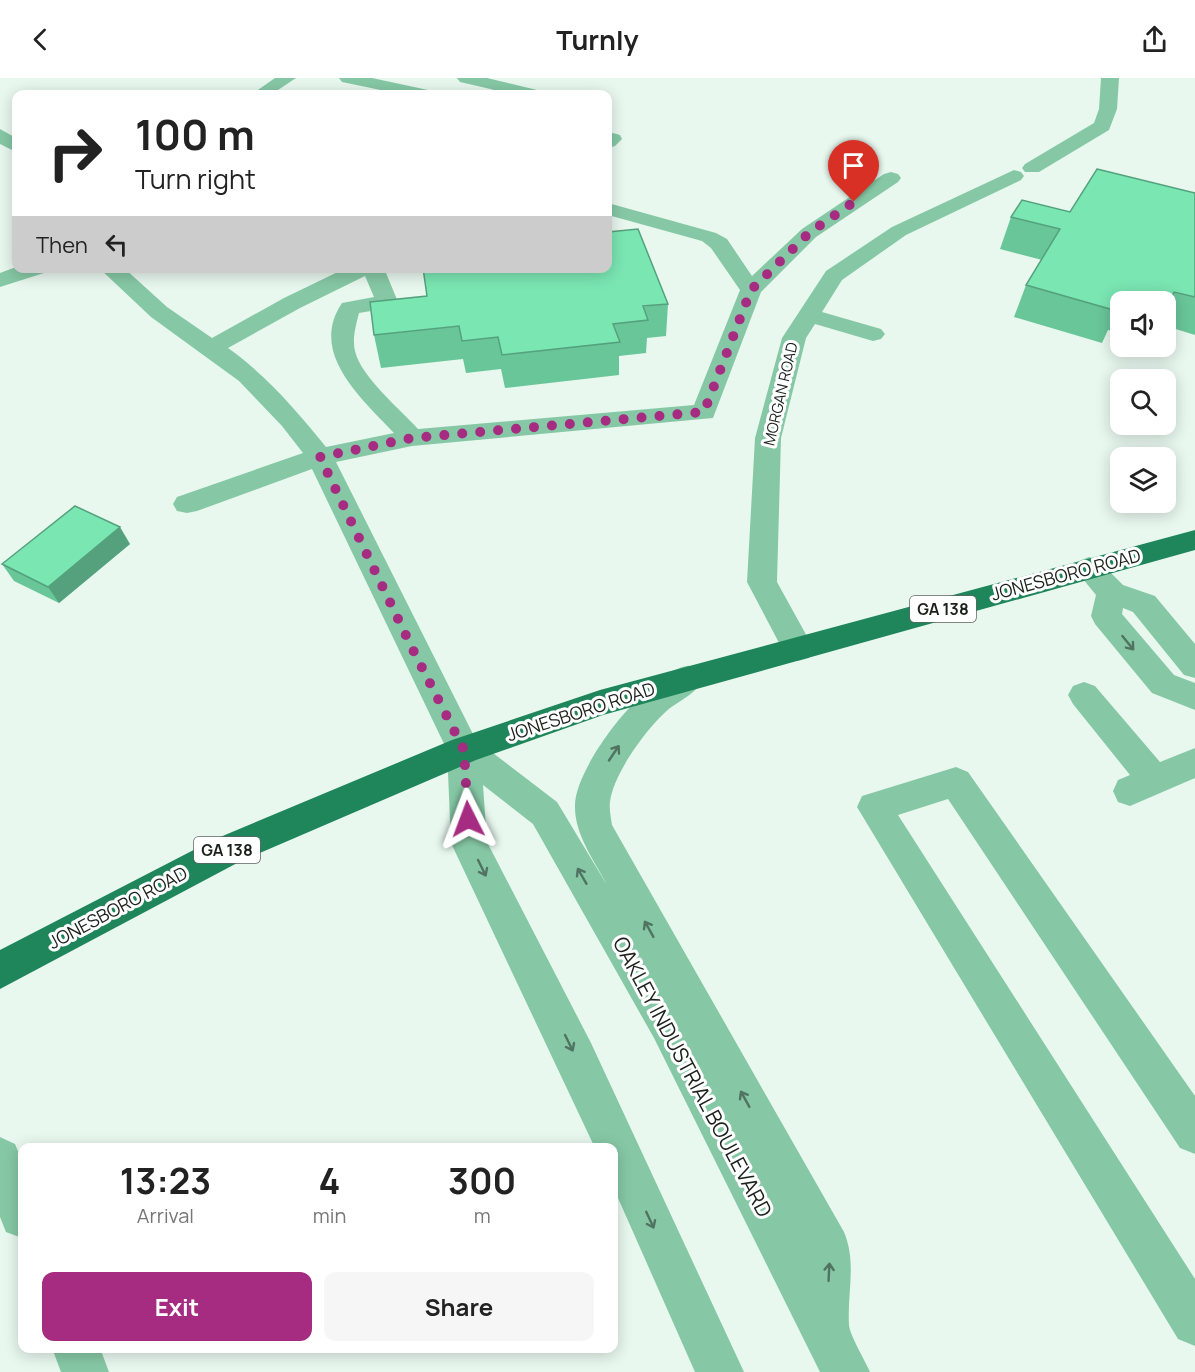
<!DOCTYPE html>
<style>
body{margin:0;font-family:Manrope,sans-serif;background:#f6f6f6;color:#222;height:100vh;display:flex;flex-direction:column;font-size:22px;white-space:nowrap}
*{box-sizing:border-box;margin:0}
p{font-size:20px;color:#767676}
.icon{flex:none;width:33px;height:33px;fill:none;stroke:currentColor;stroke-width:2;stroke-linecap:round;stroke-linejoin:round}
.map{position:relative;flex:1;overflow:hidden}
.sheet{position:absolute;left:18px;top:1065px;width:600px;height:210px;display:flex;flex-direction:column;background:#fff;border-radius:12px;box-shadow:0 3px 15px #0003}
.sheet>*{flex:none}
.hud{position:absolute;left:12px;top:12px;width:600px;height:183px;border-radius:12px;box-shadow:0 3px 15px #0003;background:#fff;color:#222;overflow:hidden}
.controls{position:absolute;left:1110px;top:213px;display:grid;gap:12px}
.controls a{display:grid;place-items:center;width:66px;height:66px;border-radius:12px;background:#fff;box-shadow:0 3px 15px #0003;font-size:30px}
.pin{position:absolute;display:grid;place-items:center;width:51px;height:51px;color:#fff;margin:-62px -26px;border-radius:50% 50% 50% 0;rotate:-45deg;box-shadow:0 0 6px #0007}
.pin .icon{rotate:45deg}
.me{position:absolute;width:66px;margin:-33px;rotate:357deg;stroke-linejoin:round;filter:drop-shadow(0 0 4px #0008)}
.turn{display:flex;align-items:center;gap:21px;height:126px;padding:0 24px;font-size:27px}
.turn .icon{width:78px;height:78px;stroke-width:2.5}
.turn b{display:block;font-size:42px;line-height:51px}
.then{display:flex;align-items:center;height:57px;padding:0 24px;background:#0003;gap:12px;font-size:22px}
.eta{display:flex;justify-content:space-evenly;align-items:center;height:102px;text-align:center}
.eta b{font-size:36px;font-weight:700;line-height:42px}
.cta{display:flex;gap:12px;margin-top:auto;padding:12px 24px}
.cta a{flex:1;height:69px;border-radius:12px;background:#a52c81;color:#fff;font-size:24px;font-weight:700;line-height:69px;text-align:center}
.cta a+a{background:#f6f6f6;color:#222}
header{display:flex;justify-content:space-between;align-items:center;height:78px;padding:0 24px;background:#fff;font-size:27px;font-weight:700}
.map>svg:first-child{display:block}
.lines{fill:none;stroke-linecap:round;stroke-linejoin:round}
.minor{fill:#86c8a5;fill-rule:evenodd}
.highway{fill:#1f855b;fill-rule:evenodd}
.wall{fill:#69c699}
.shaded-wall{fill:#55a17d}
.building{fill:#7ae6b2;stroke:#55a17d;stroke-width:1.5}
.oneway{stroke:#507461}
.route{stroke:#a52c81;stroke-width:10;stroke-dasharray:0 18}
.labels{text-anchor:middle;stroke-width:6;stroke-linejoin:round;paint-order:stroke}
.far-street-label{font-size:15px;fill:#1b211d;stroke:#fff}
.shield{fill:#fff;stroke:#5f6461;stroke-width:1.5}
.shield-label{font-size:16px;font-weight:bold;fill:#1b211d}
.street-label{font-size:18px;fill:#1b211d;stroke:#fff}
.near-street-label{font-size:21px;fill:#1b211d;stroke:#fff}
</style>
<header><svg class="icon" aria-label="back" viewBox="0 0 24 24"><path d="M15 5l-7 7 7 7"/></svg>Turnly<svg class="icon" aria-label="share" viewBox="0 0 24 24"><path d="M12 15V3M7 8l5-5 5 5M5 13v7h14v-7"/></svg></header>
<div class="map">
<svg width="1195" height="1294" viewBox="0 0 1195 1294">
<rect width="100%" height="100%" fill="#e8f8ef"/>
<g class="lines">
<path class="minor" d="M275 0H296L272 16H257L255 14Z
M339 0H372L428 12 431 16H400L342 4Z
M457 0H487L537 12 540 16H512L460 4Z
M1101 0H1119L1117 31 1109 52 1039 94H1025L1022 90 1025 86 1094 45 1099 31Z
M0 51 16 60V74L0 66Z
M613 55 620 57 622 61 615 68 608 70V57Z
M1014 92 1021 94 1024 98 1021 102 906 157 842 202 822 234 881 251 885 256 881 261 873 263 815 246 806 260 781 360 777 504 814 571 809 580 798 583 787 580 747 504 755 360 782 260 826 193 892 149Z
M891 94 898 96 901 100 898 104 816 159 761 214 713 340 412 368 336 384 476 662 557 724 607 807C594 782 574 756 575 727 575 688 648 594 687 588 691 587 696 590 700 591L705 600C697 614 683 621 670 630 648 648 613 696 610 724 609 731 611 740 612 747L844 1154C857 1185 847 1214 849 1247 850 1258 865 1282 870 1294H820L654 960 533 746 483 707 487 764 591 965 744 1294H695L614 1111V1070H595L451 765 447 672 312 391 197 433 187 435 177 433 173 426 177 419 303 375 282 348 239 303 151 239 99 190H124L167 229 212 260 284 220 346 190H384L398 224 395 229 359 235C356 247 352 261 355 273 361 299 400 331 418 351L694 327 740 212 711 170 702 163 608 137V125L716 155 727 161 752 198 802 151 884 96ZM365 198 374 219 342 225C308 275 362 321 394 355L326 369C297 333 266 297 228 270L300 230Z
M16 189V190H47L44 195 0 209V195Z
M1089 479 1099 483 1123 507 1155 518 1195 566V600L1184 597 1133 534 1123 530 1122 536 1174 597 1195 605V632L1152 615 1095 546 1091 538 1096 517 1074 490 1079 483Z
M1084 604 1095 608 1160 684 1195 670V700L1130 728 1118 724 1113 713 1118 702 1130 697 1073 626 1068 617 1073 608Z
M956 689 968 694 1195 1018V1076L1180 1070 948 721 898 737 1195 1201V1268L1178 1261 857 729 862 718Z
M0 1059 15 1066 22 1083V1160L6 1154 0 1139Z
M52 1270H100L109 1294H61Z"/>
<path class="highway" d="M1195 452V472L603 637 476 682 239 784 0 911V872L213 762 452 662 600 612Z"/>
</g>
<path class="wall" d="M1195 115V257L1166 248V224H1120V255L1108 252 1102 265 1014 239 1026 207 1042 182 1000 171 1011 139 1070 134Z
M668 226 666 258 647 260 646 275 619 278V297L505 310 501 291 466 295 463 281 381 290 374 257Z
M130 466 59 525 14 503 2 486Z"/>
<path class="shaded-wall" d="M120 449 130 466 59 525 48 509Z"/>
<path class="building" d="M1097 91 1195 115V219L1174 214 1166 231V224H1139L1124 219 1122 224H1120V226L1117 233 1026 207 1060 151 1011 139 1022 122 1070 134Z
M638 151 668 226 643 228 648 242 613 246 620 264 502 277 498 259 462 263 459 248 374 257 370 224 427 218 423 190H608V154Z
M75 428 120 449 48 509 2 486Z"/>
<defs><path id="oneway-shaft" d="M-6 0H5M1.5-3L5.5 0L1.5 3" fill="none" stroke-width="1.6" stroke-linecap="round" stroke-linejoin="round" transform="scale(1.5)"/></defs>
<g class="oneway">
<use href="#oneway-shaft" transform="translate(1128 565) rotate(51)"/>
<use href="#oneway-shaft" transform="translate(614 675) rotate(-56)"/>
<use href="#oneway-shaft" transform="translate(482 790) rotate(64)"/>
<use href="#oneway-shaft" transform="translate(582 798) rotate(-120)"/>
<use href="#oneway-shaft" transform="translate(649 851) rotate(-119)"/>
<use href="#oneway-shaft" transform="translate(569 965) rotate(64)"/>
<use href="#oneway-shaft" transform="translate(745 1021) rotate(-119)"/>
<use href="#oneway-shaft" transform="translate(650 1142) rotate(65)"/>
<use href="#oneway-shaft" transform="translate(829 1194) rotate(-87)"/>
</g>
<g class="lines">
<path class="route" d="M468 741 464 672 413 572 320 379 412 360 704 334 751 212 809 155 854 124"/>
</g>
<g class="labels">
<g class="far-street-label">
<text transform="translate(781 316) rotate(-77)" y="5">MORGAN ROAD</text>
</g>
<g class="shield">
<rect x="910" y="518" width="66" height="26" rx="4.5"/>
<rect x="194" y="759" width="66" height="26" rx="4.5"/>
</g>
<g class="shield-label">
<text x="943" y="537">GA 138</text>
<text x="227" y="778">GA 138</text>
</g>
<g class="street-label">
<text transform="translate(1066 497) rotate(-15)" y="6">JONESBORO ROAD</text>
<text transform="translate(581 634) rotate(-18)" y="6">JONESBORO ROAD</text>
<text transform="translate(118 830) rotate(-28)" y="6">JONESBORO ROAD</text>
</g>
<g class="near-street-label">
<text transform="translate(692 999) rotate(62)" y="7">OAKLEY INDUSTRIAL BOULEVARD</text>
</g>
</g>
</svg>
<div class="controls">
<a><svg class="icon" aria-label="sound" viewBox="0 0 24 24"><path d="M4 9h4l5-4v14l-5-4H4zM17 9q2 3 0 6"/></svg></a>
<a><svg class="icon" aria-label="search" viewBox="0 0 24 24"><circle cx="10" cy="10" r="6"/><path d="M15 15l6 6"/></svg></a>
<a><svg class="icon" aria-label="layers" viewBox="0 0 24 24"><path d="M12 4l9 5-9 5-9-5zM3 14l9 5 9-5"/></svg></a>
</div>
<div class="pin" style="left:854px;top:124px;background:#d93025"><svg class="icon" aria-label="arrive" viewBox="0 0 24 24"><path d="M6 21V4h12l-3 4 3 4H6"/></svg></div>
<svg class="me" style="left:468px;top:741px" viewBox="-20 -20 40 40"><path d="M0-17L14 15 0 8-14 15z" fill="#a52c81" stroke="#fff" stroke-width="4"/></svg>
<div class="hud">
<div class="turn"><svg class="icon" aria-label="right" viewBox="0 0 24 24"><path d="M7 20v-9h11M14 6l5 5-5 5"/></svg><div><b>100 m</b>Turn right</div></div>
<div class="then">Then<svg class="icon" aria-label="left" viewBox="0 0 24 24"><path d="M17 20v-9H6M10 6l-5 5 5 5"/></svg></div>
</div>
<section class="sheet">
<div class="eta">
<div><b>13:23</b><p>Arrival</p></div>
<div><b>4</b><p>min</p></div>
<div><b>300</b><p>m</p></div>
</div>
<div class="cta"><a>Exit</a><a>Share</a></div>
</section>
</div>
